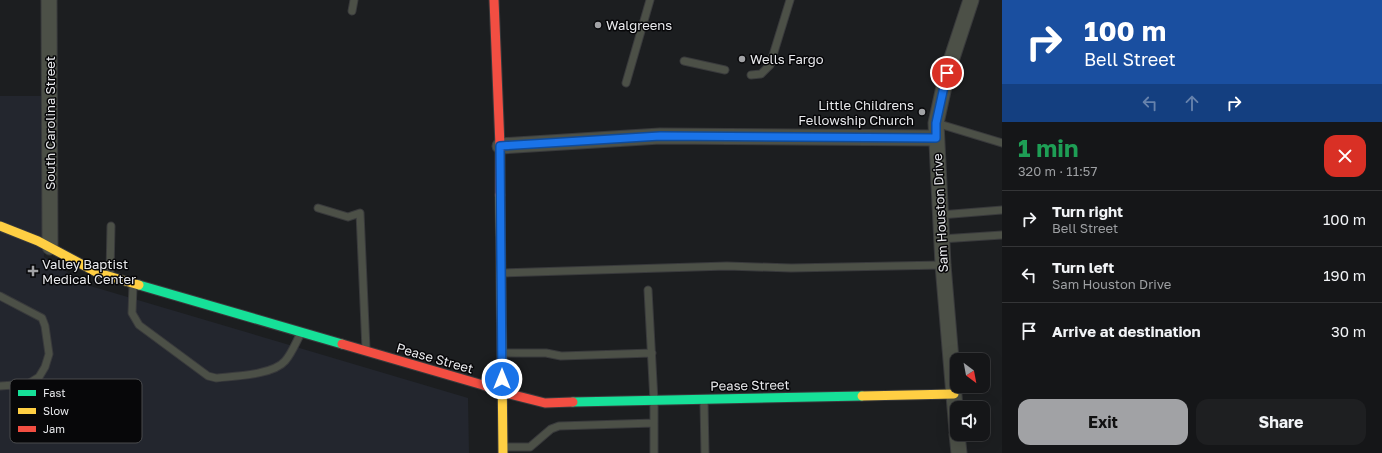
<!DOCTYPE html>
<meta charset="utf-8">
<style>
body{margin:0;font-family:"Golos Text",sans-serif;background:#1e1f21;color:#f1f3f6;height:100vh;display:flex;flex-direction:column;font-size:15px;white-space:nowrap}
*{box-sizing:border-box;margin:0}
p{font-size:13px;color:#9d9fa2}
.icon{flex:none;width:22px;height:22px;fill:none;stroke:currentColor;stroke-width:2;stroke-linecap:round;stroke-linejoin:round}
.map{position:relative;flex:1;overflow:hidden}
.drawer{display:flex;flex-direction:column;background:#151618;width:380px}
.drawer>*{flex:none}
.top-card{background:#1a4fa0;color:#fff;overflow:hidden}
.needle{width:26px;rotate:148deg}
.buttons{position:absolute;left:950px;top:353px;display:grid;gap:8px}
.buttons a{display:grid;place-items:center;width:40px;height:40px;border-radius:8px;background:#151618;box-shadow:0 4px 16px #0002,0 0 0 1px #343537;font-size:20px}
.pin{position:absolute;display:grid;place-items:center;width:34px;height:34px;color:#fff;margin:-17px;border:2px solid #fff;border-radius:50%;box-shadow:0 1px 4px #0007}
.me{position:absolute;width:44px;margin:-22px;rotate:0deg;stroke-linejoin:round;filter:drop-shadow(0 0 3px #0008)}
.turn{display:flex;align-items:center;gap:14px;height:84px;padding:0 16px;font-size:18px}
.turn .icon{width:52px;height:52px;stroke-width:2.5}
.turn b{display:block;font-size:28px;line-height:34px}
.lanes{display:flex;align-items:center;height:38px;padding:0 16px;background:#0003;justify-content:center;gap:20px;direction:ltr}
.lanes .off{opacity:.35}
.round{display:grid;place-items:center;flex:none;width:42px;height:42px;border-radius:12px;background:#1e1f21}
.headline{display:flex;align-items:center;justify-content:space-between;height:68px;padding:0 16px}
h1{font-size:24px;font-weight:700;line-height:30px;color:#1e9e55}
.button{display:flex;gap:8px;margin-top:auto;padding:8px 16px}
.button a{flex:1;height:46px;border-radius:12px;background:#a1a2a5;color:#111;font-size:16px;font-weight:700;line-height:46px;text-align:center}
.button a+a{background:#1e1f21;color:#f1f3f6}
ul{padding:0;list-style:none}
li{display:flex;align-items:center;gap:12px;height:56px;padding:0 16px;border-top:1px solid #343537}
li div{flex:1}
li b{display:block;font-size:15px}
li em{font-style:normal}
main{display:flex;flex:1;min-height:0}
.map>svg:first-child{display:block}
.built{fill:#23262e}
.lines{fill:none;stroke-linecap:round;stroke-linejoin:round}
.lane-casing{stroke:#393a3c;stroke-width:9}
.street-casing{stroke:#393a3c;stroke-width:17}
.fast-casing{stroke:#393a3c;stroke-width:11}
.slow-casing{stroke:#393a3c;stroke-width:11}
.jam-casing{stroke:#393a3c;stroke-width:11}
.lane{stroke:#4c5047;stroke-width:7}
.street{stroke:#4c5047;stroke-width:15}
.fast{stroke:#16e098;stroke-width:9}
.slow{stroke:#ffcf43;stroke-width:9}
.jam{stroke:#f24e42;stroke-width:9}
.route-casing{stroke:#114b97;stroke-width:10}
.route{stroke:#1a73e8;stroke-width:7}
.poi-dot{fill:#a1a2a5;stroke:#070709;stroke-width:1.5}
.labels{text-anchor:middle;stroke-width:3;stroke-linejoin:round;paint-order:stroke}
.poi-label{font-size:13px;fill:#e8e9ec;stroke:#070709;text-anchor:start}
.street-label{font-size:13px;fill:#e8e9ec;stroke:#070709}
.key{fill:#070709;stroke:#4a4b4d;stroke-width:1}
.key-label{font-size:11px;fill:#e8e9ec}
</style>
<main>
<div class="map">
<svg width="1002" height="453" viewBox="0 0 1002 453">
<rect width="100%" height="100%" fill="#1c1e20"/>
<path class="built" d="M0 96H42L44 257 87 285 468 398 469 453H0Z"/>
<g class="lines">
<defs>
<path id="lane" d="M352 11 354 0
M684 61 725 70
M751 75 761 74 770 65 790 0
M626 83 650 0
M936 123 1002 143
M318 208 348 217 360 213 366 349
M940 215 1002 210
M941 239 1002 235
M503 273 727 266 791 268 943 265
M110 274 111 226
M133 286 132 313 139 325 208 376 216 378C235 376 273 375 285 361 292 353 296 342 301 333
M648 290 654 401V453
M0 296 42 318 45 326 49 354 45 367 39 377 28 384 0 386
M504 353H546L561 356 652 353
M704 402 705 453
M505 447H530L551 429 559 426 654 423"/>
<path id="street" d="M49 0 50 247
M500 146 660 136 936 138
M957 431 943 265 936 123 947 73 971 0
M957 434 959 453"/>
<path id="fast" d="M139 285 342 344
M573 402 862 396"/>
<path id="slow" d="M500 195 503 453
M0 226 38 241 98 273 139 285
M862 396 954 394"/>
<path id="jam" d="M494 0 500 146V195
M342 344 483 385 502 392 545 403 573 402"/>
</defs>
<use href="#lane" class="lane-casing"/>
<use href="#street" class="street-casing"/>
<use href="#fast" class="fast-casing"/>
<use href="#slow" class="slow-casing"/>
<use href="#jam" class="jam-casing"/>
<use href="#lane" class="lane"/>
<use href="#street" class="street"/>
<use href="#fast" class="fast"/>
<use href="#slow" class="slow"/>
<use href="#jam" class="jam"/>
</g>
<g class="lines">
<defs>
<path id="route" d="M502 379 500 146 660 136 936 138V123L947 73"/>
</defs>
<use href="#route" class="route-casing"/>
<use href="#route" class="route"/>
</g>
<g class="poi-dot">
<circle cx="598" cy="25" r="4"/>
<circle cx="742" cy="59" r="4"/>
<circle cx="922" cy="112" r="4"/>
<path d="M31 265h4v4h4v4h-4v4h-4v-4h-4v-4h4z"/>
</g>
<g class="labels">
<g class="poi-label">
<text x="606" y="30">Walgreens</text>
<text x="750" y="64">Wells Fargo</text>
<text x="914" y="110" text-anchor="end">Little Childrens<tspan x="914" dy="15">Fellowship Church</tspan></text>
<text x="42" y="269">Valley Baptist<tspan x="42" dy="15">Medical Center</tspan></text>
</g>
<g class="street-label">
<text transform="translate(50 123) rotate(-90)" y="5">South Carolina Street</text>
<text transform="translate(940 213) rotate(-93)" y="5">Sam Houston Drive</text>
<text transform="translate(435 358) rotate(16)" y="5">Pease Street</text>
<text transform="translate(750 385) rotate(-1)" y="5">Pease Street</text>
</g>
</g>
<rect x="10" y="379" width="132" height="64" rx="6" class="key"/>
<rect x="18" y="390" width="18" height="6" fill="#16e098"/>
<rect x="18" y="408" width="18" height="6" fill="#ffcf43"/>
<rect x="18" y="426" width="18" height="6" fill="#f24e42"/>
<g class="key-label">
<text x="43" y="397">Fast</text>
<text x="43" y="415">Slow</text>
<text x="43" y="433">Jam</text>
</g>
</svg>
<div class="buttons">
<a><svg class="needle" viewBox="-14 -14 28 28"><path d="M0-13l5 13h-10z" fill="#e53935"/><path d="M0 13l5-13h-10z" fill="#9d9fa2"/></svg></a>
<a><svg class="icon" aria-label="sound" viewBox="0 0 24 24"><path d="M4 9h4l5-4v14l-5-4H4zM17 9q2 3 0 6"/></svg></a>
</div>
<div class="pin" style="left:947px;top:73px;background:#d93025"><svg class="icon" aria-label="arrive" viewBox="0 0 24 24"><path d="M6 21V4h12l-3 4 3 4H6"/></svg></div>
<svg class="me" style="left:502px;top:379px" viewBox="-20 -20 40 40"><circle r="17" fill="#1a73e8" stroke="#fff" stroke-width="3"/><path d="M0-11L8 9 0 5-8 9z" fill="#fff"/></svg>
</div>
<section class="drawer">
<div class="top-card">
<div class="turn"><svg class="icon" aria-label="right" viewBox="0 0 24 24"><path d="M7 20v-9h11M14 6l5 5-5 5"/></svg><div><b>100 m</b>Bell Street</div></div>
<div class="lanes"><svg class="icon off" aria-label="left" viewBox="0 0 24 24"><path d="M17 20v-9H6M10 6l-5 5 5 5"/></svg><svg class="icon off" aria-label="ahead" viewBox="0 0 24 24"><path d="M12 20V5M6 11l6-6 6 6"/></svg><svg class="icon" aria-label="right" viewBox="0 0 24 24"><path d="M7 20v-9h11M14 6l5 5-5 5"/></svg></div>
</div>
<div class="headline"><div><h1>1 min</h1><p>320 m · 11:57</p></div><a class="round" style="background:#d93025;color:#fff"><svg class="icon" aria-label="close" viewBox="0 0 24 24"><path d="M6 6l12 12M18 6L6 18"/></svg></a></div>
<ul>
<li><svg class="icon" aria-label="right" viewBox="0 0 24 24"><path d="M7 20v-9h11M14 6l5 5-5 5"/></svg><div><b>Turn right</b><p>Bell Street</p></div><em>100 m</em></li>
<li><svg class="icon" aria-label="left" viewBox="0 0 24 24"><path d="M17 20v-9H6M10 6l-5 5 5 5"/></svg><div><b>Turn left</b><p>Sam Houston Drive</p></div><em>190 m</em></li>
<li><svg class="icon" aria-label="arrive" viewBox="0 0 24 24"><path d="M6 21V4h12l-3 4 3 4H6"/></svg><div><b>Arrive at destination</b></div><em>30 m</em></li>
</ul>
<div class="button"><a>Exit</a><a>Share</a></div>
</section>
</main>
